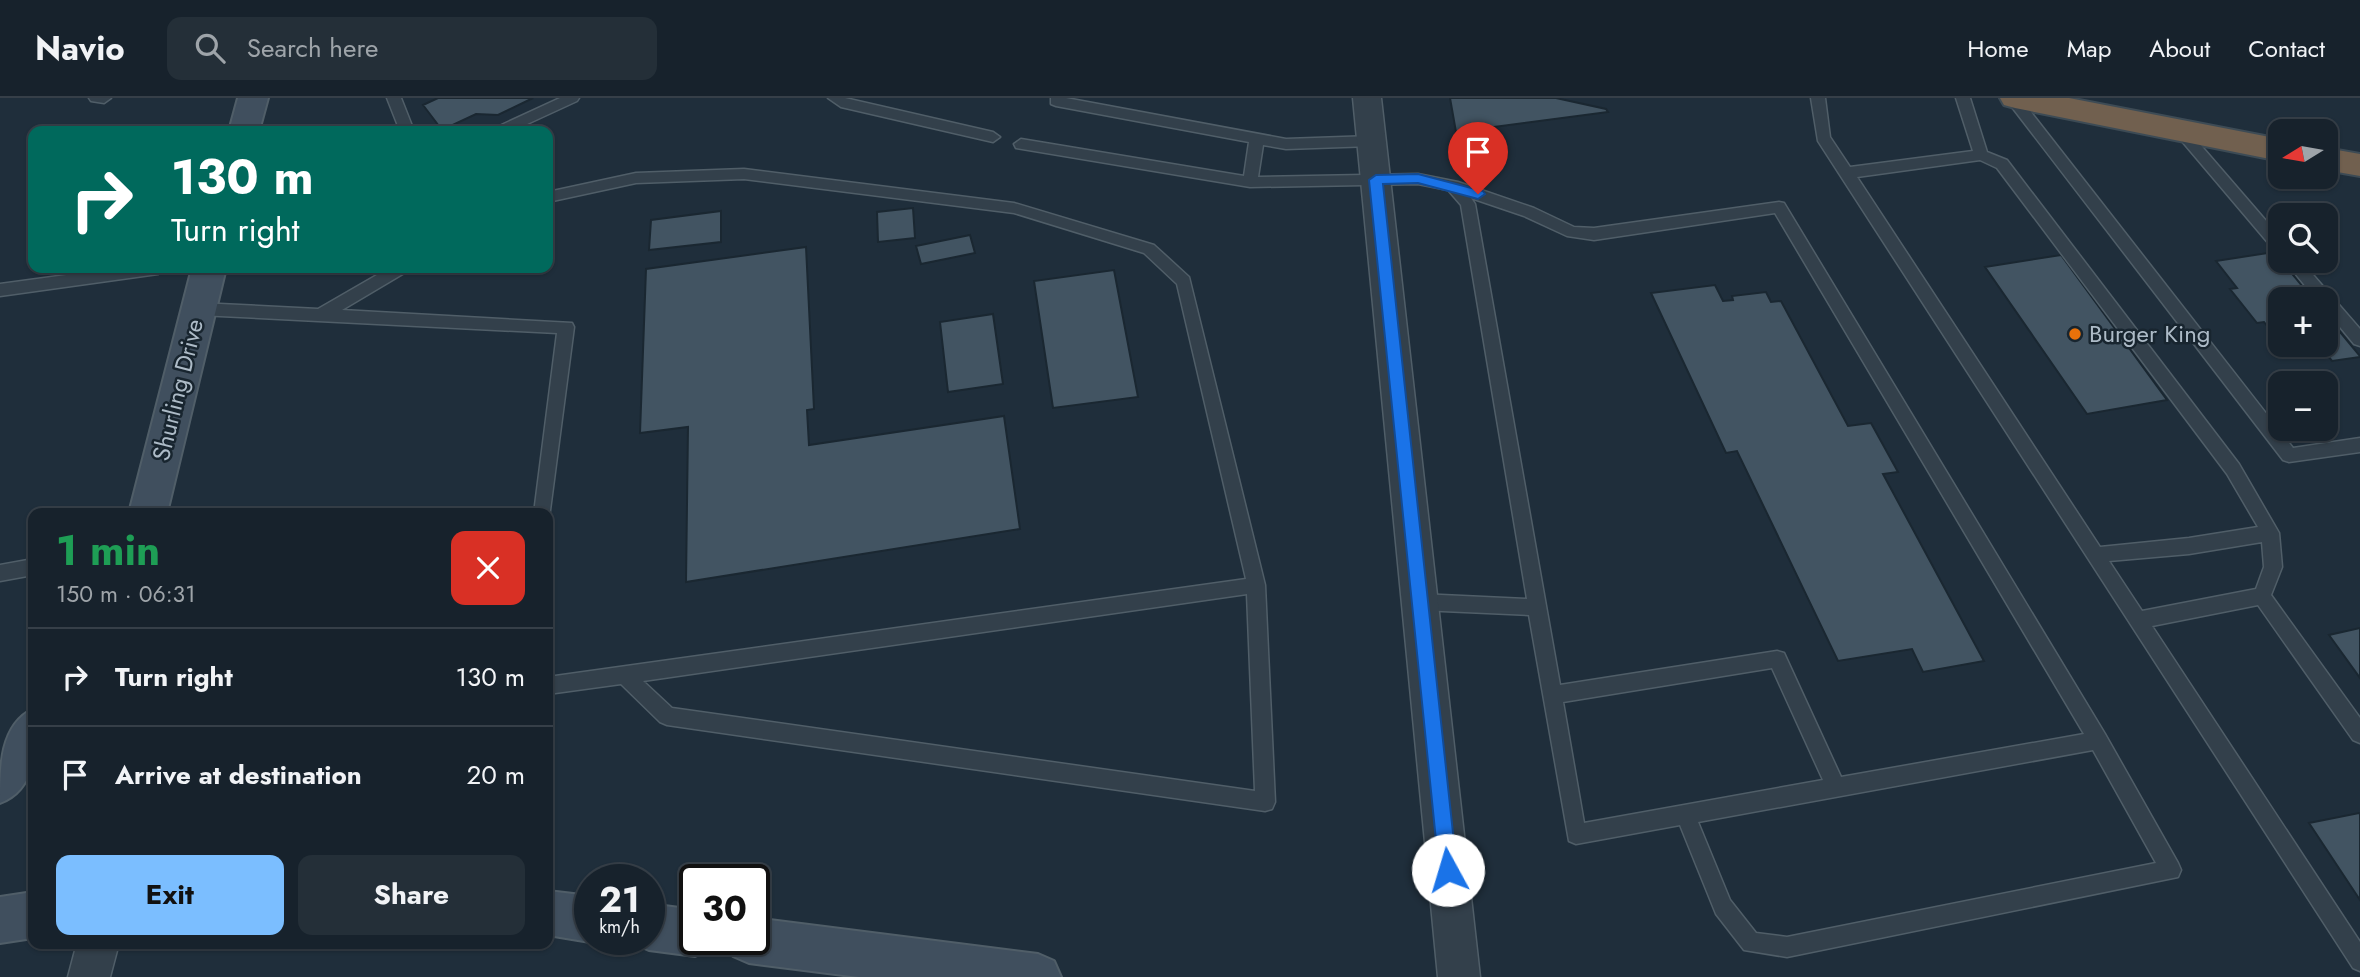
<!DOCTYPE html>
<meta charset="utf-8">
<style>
body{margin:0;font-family:Jost,sans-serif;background:#242f38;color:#f1f3f6;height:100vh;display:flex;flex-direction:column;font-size:26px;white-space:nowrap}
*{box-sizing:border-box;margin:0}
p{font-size:23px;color:#9ea4a9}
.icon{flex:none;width:38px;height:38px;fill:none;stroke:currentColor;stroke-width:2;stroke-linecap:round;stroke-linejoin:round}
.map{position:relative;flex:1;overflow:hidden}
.sheet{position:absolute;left:28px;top:410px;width:525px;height:441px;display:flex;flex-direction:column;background:#17222c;border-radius:14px;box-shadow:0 2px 5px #0004,0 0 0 2px #363f48}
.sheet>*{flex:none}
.guide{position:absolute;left:28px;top:28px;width:525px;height:147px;border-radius:14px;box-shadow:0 2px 5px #0004,0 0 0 2px #363f48;background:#00695c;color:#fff;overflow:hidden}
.needle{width:46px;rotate:259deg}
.fabs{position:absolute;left:2268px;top:21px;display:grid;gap:14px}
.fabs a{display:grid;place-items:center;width:70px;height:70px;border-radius:14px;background:#17222c;box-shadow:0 2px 5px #0004,0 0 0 2px #363f48;font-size:35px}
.speed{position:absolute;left:574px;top:766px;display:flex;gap:14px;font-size:35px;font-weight:700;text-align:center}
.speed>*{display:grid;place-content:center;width:91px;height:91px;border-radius:50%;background:#17222c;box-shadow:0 2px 5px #0004,0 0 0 2px #363f48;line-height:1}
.speed small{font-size:18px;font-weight:400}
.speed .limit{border:4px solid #111;border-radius:10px;background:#fff;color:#111}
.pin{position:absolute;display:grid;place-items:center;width:60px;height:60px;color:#fff;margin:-72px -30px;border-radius:50% 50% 50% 0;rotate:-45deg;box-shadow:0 0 7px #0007}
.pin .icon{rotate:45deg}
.me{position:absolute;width:77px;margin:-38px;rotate:354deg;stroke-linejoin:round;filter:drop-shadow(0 0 5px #0008)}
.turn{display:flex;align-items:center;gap:24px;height:147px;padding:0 28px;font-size:32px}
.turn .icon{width:91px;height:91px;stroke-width:2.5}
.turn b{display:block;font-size:49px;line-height:60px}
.round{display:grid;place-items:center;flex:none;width:74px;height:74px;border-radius:14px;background:#242f38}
.headline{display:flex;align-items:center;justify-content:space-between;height:119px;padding:0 28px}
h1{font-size:42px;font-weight:700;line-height:52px;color:#1e9e55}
.primary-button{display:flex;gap:14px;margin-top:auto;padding:14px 28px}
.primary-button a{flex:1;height:80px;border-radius:14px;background:#7bbeff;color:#111;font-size:28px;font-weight:700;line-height:80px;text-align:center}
.primary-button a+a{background:#242f38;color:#f1f3f6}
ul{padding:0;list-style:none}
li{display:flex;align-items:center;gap:21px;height:98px;padding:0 28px;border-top:2px solid #363f48}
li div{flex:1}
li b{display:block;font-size:26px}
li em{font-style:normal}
header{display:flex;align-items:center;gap:42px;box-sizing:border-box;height:98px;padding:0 35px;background:#17222c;border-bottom:2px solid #363f48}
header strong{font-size:33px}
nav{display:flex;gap:38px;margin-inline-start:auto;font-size:24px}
.search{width:490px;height:63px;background:#242f38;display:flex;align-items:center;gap:18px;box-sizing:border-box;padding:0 24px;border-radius:14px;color:#9ea4a9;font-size:26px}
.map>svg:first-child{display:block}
.building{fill:#425462;stroke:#1a2731;stroke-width:2}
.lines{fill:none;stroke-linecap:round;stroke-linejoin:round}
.lane-casing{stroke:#505e68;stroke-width:3}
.street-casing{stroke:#505e68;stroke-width:3}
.secondary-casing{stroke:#505e68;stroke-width:4}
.highway-casing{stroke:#3d4b55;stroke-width:4}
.lane{fill:#33404b;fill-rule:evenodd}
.street{fill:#33404b;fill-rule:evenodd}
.secondary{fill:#404f5e;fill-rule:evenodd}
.highway{fill:#71604f;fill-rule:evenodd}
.route{fill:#1a73e8;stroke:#114b97;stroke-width:2}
.food-dot{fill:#e8710a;stroke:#18252f;stroke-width:2.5}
.labels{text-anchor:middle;stroke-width:5;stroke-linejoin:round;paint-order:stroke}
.poi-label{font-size:24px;fill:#adbbc7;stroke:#18252f;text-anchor:start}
.street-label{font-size:24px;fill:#adbbc7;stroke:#18252f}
</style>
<header>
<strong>Navio</strong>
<div class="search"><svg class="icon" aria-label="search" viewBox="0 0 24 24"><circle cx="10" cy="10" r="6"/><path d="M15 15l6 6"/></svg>Search here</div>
<nav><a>Home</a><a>Map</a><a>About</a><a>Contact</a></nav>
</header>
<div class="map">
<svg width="2360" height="879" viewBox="0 0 2360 879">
<rect width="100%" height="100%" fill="#1f2e3b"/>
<path class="building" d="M438 0H533L498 17 476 16 442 32 423 7Z
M1450 0H1556L1606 11 1608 14 1456 34Z
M913 110 915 140 878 144 877 114Z
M721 113V144L649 152 651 122Z
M970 137 975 155 921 166 916 148Z
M806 149 814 311 807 312 809 347 1004 318 1020 431 686 484 688 329 640 335 646 171Z
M2274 154 2313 201H2280V244L2264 224 2257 225 2230 191 2237 190 2216 163Z
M2061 157 2167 302 2087 316 1985 169Z
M1114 172 1138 299 1053 310 1034 183Z
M1715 187 1723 203 1733 202 1732 198 1766 194 1771 204 1781 203 1848 328 1871 325 1898 374 1883 376 1984 563 1923 574 1912 551 1838 563 1737 353 1726 355 1651 195Z
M993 216 1003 286 948 294 940 224Z
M2326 217 2360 258V259L2332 263 2319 247H2326Z
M2360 530V580L2329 537Z
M2359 715 2360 716V802L2309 725Z"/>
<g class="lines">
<defs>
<path id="lane" d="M89 0H111L104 5 91 3Z
M387 0H401L414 33H400Z
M560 0H579L577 3 512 33H493L495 30Z
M828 0H845L993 34 1000 39 993 44 841 9Z
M1051 0H1066L1286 41 1372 38 1379 43 1372 48 1286 51 1263 47 1258 79 1418 76 1458 84 1534 110 1574 129 1594 130 1779 104 1784 105 2105 636 2178 765 2181 772 2178 779 1787 859 1744 852 1716 816 1680 727 1576 746 1569 743 1529 517 1420 512 1414 510 1411 504 1414 498 1420 496 1527 501 1461 107 1448 92 1418 86 1250 89 1016 50 1014 46 1021 41 1244 78 1249 44 1056 8 1051 6ZM1471 100 1524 118 1567 138 1594 142 1775 115 2084 636 1841 679 1784 555 1777 553 1560 587 1475 106ZM1772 570 1823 682 1584 725 1563 604ZM2093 652 2156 765 1787 839 1756 835 1730 802 1698 724Z
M1811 0H1825L1830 39 1850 69 1973 53 1956 0H1970L1987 54 2007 62 2239 366 2279 435 2282 469 2271 497 2360 620V645L2353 642 2258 507 2152 528 2360 844V873L2353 870 1818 43ZM1980 62 1997 70 2227 376 2258 429 2189 440 2100 449 1857 79ZM2262 444 2264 469 2256 491 2142 513 2109 463 2189 456Z
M2005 0H2020L2293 350 2360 340V354L2289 364 2283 362Z
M2180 27 2185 29 2280 139V155L2275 153 2175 35 2173 32Z
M744 71 1014 105 1154 147 1189 179 1265 487 1275 704 1272 711 1265 713 667 627 660 624 621 586 548 596V579L1246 481 1177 186 1144 155 1014 115 744 81 636 85 548 104V94L636 75ZM1247 496 1255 693 672 610 643 583Z
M2285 163H2301L2360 231V248L2354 246 2326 212V201H2316Z
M118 170H166L158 176 0 198V186Z
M389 170H409L406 174 342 212 572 225 574 229 549 420 548 415H534L557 235 199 217 191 211 199 205 318 211Z
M33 461V477L0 483V467Z"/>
<path id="street" d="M1353 0H1381L1480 879H1438Z
M77 845H119L110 879H68Z"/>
<path id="secondary" d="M238 0H268L259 33H229Z
M192 170H226L167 415H129Z
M33 611C35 647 39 690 0 705 0 669 0 627 33 611Z
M548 793 590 798V842H595L590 844 548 837Z
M33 794V840L0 845V799Z
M649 806 695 812V842H715L711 851 695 858 649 852 633 845 632 842H649Z
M754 820 1038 856 1054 863 1061 879H859L749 865 733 858 726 842H754Z"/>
<path id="highway" d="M2000 0H2069L2280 41V63L2015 10 2004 7Z
M2326 50 2360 56V78L2326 72Z"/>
</defs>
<use href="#lane" class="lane-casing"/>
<use href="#street" class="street-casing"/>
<use href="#secondary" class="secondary-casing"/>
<use href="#highway" class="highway-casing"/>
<use href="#lane" class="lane"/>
<use href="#street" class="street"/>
<use href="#secondary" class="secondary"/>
<use href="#highway" class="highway"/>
</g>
<path class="route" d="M1418 76 1483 93 1485 96 1478 101 1418 85 1383 86 1457 772 1454 778 1448 781 1441 778 1439 772 1369 82 1376 77Z"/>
<circle class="food-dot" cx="2075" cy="236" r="7"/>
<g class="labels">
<g class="poi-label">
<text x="2089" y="244">Burger King</text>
</g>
<g class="street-label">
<text transform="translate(178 292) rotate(-76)" y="8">Shurling Drive</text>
</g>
</g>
</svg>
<div class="fabs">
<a><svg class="needle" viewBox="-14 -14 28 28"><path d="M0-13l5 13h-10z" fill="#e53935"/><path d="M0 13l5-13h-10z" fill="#9ea4a9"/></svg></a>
<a><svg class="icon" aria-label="search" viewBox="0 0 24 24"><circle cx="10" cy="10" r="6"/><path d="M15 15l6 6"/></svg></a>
<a>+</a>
<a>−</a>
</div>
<div class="speed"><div>21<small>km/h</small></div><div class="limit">30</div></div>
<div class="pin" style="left:1478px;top:96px;background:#d93025"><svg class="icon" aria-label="arrive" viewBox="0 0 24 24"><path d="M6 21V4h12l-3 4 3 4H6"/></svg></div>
<svg class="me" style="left:1448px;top:772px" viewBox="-20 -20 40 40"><circle r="19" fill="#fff"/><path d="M0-13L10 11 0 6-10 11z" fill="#1a73e8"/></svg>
<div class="guide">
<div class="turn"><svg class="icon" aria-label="right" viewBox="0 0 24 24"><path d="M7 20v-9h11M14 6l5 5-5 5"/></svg><div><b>130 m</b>Turn right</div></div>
</div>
<section class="sheet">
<div class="headline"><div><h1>1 min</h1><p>150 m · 06:31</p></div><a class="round" style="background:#d93025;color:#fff"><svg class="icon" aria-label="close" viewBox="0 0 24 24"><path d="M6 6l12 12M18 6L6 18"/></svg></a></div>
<ul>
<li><svg class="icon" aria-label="right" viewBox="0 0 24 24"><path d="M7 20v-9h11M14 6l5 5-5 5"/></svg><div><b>Turn right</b></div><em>130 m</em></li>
<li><svg class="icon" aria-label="arrive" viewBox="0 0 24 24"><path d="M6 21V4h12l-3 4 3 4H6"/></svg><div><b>Arrive at destination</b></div><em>20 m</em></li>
</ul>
<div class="primary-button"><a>Exit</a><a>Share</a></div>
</section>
</div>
